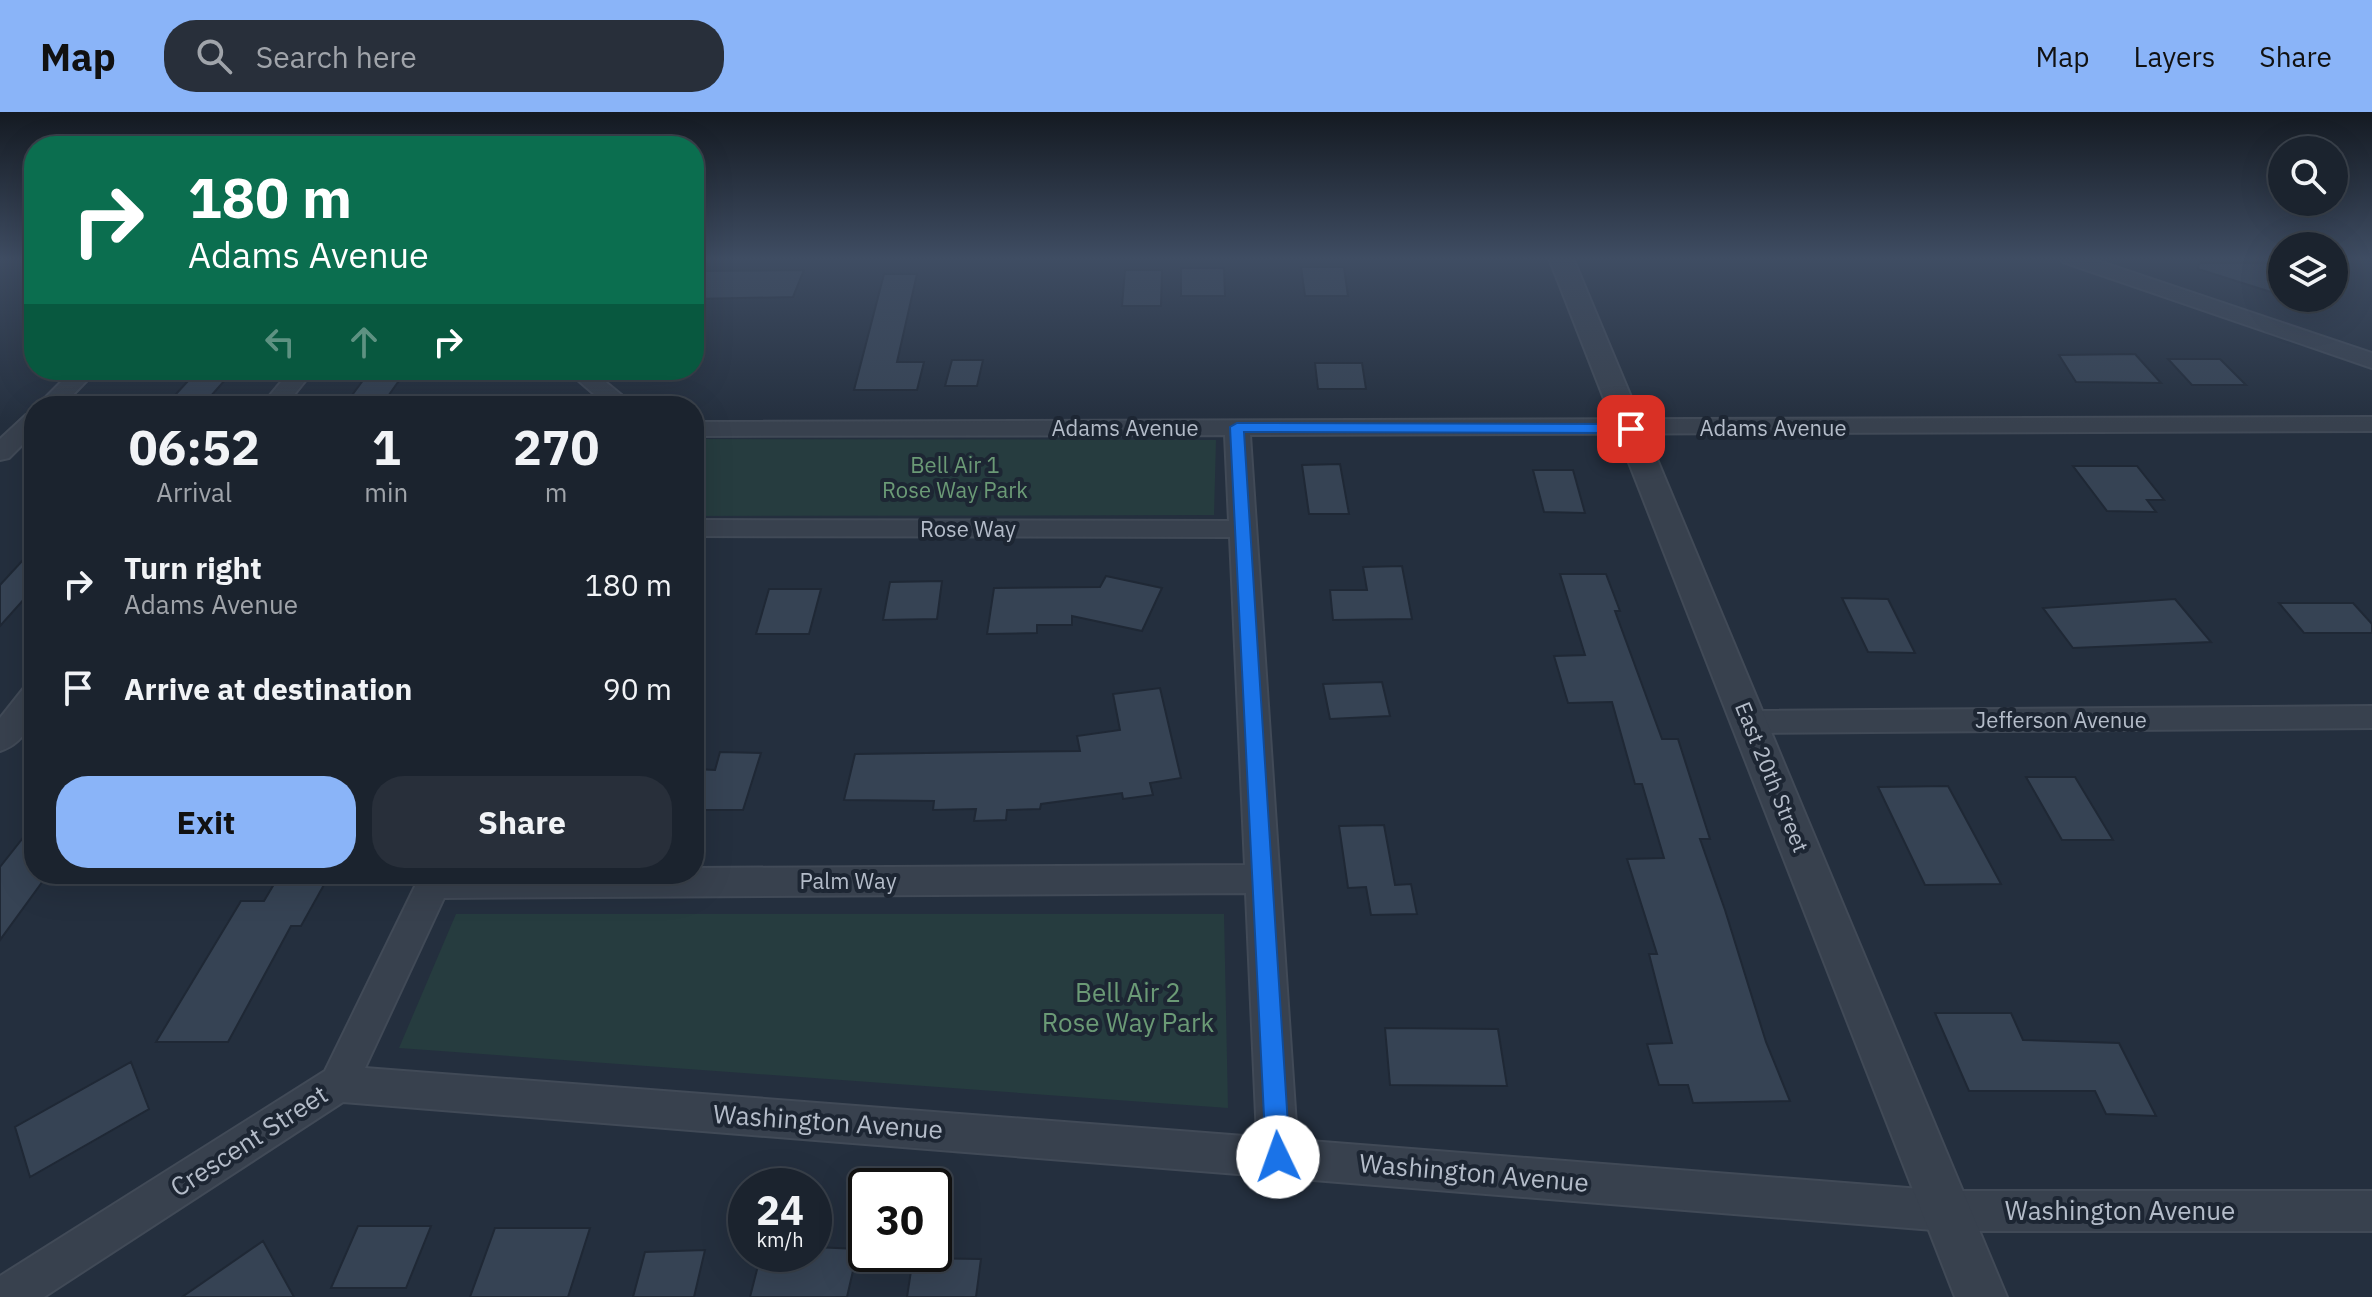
<!DOCTYPE html>
<style>
body{margin:0;font-family:"IBM Plex Sans",sans-serif;background:#282f3a;color:#f1f3f6;height:100vh;display:flex;flex-direction:column;font-size:30px;white-space:nowrap}
*{box-sizing:border-box;margin:0}
p{font-size:26px;color:#a0a4aa}
.icon{flex:none;width:44px;height:44px;fill:none;stroke:currentColor;stroke-width:2;stroke-linecap:round;stroke-linejoin:round}
.map{position:relative;flex:1;overflow:hidden}
.side{position:absolute;left:24px;top:284px;width:680px;height:488px;display:flex;flex-direction:column;background:#1b232e;border-radius:32px;box-shadow:0 8px 32px #0002,0 0 0 2px #39404a}
.side>*{flex:none}
.hud{position:absolute;left:24px;top:24px;width:680px;height:244px;border-radius:32px;box-shadow:0 8px 32px #0002,0 0 0 2px #39404a;background:#0b6e4f;color:#fff;overflow:hidden}
.tools{position:absolute;left:2268px;top:24px;display:grid;gap:16px}
.tools a{display:grid;place-items:center;width:80px;height:80px;border-radius:50%;background:#1b232e;box-shadow:0 8px 32px #0002,0 0 0 2px #39404a;font-size:40px}
.speed{position:absolute;left:728px;top:1056px;display:flex;gap:16px;font-size:40px;font-weight:700;text-align:center}
.speed>*{display:grid;place-content:center;width:104px;height:104px;border-radius:50%;background:#1b232e;box-shadow:0 8px 32px #0002,0 0 0 2px #39404a;line-height:1}
.speed small{font-size:20px;font-weight:400}
.speed .limit{border:4px solid #111;border-radius:12px;background:#fff;color:#111}
.pin{position:absolute;display:grid;place-items:center;width:68px;height:68px;color:#fff;margin:-34px;border-radius:16px;box-shadow:0 4px 12px #0006}
.me{position:absolute;width:88px;margin:-44px;rotate:357deg;stroke-linejoin:round;filter:drop-shadow(0 0 6px #0008)}
.turn{display:flex;align-items:center;gap:28px;height:168px;padding:0 32px;font-size:36px}
.turn .icon{width:104px;height:104px;stroke-width:2.5}
.turn b{display:block;font-size:56px;line-height:68px}
.lanes{display:flex;align-items:center;height:76px;padding:0 32px;background:#0003;justify-content:center;gap:40px;direction:ltr}
.lanes .off{opacity:.35}
.eta{display:flex;justify-content:space-evenly;align-items:center;height:136px;text-align:center}
.eta b{font-size:48px;font-weight:700;line-height:56px}
.primary-button{display:flex;gap:16px;margin-top:auto;padding:16px 32px}
.primary-button a{flex:1;height:92px;border-radius:32px;background:#8ab4f8;color:#111;font-size:32px;font-weight:700;line-height:92px;text-align:center}
.primary-button a+a{background:#282f3a;color:#f1f3f6}
ul{padding:0;list-style:none}
li{display:flex;align-items:center;gap:24px;height:104px;padding:0 32px}
li div{flex:1}
li b{display:block;font-size:30px}
li em{font-style:normal}
header{display:flex;align-items:center;gap:48px;box-sizing:border-box;height:112px;padding:0 40px;background:#8ab4f8;color:#111}
header strong{font-size:38px}
nav{display:flex;gap:44px;margin-inline-start:auto;font-size:28px}
.search{width:560px;height:72px;background:#282f3a;display:flex;align-items:center;gap:20px;box-sizing:border-box;padding:0 28px;border-radius:32px;color:#a0a4aa;font-size:30px}
.map>svg:first-child{display:block}
.green{fill:#263c3f}
.building{fill:#364354;stroke:#1f2835;stroke-width:2}
.lines{fill:none;stroke-linecap:round;stroke-linejoin:round}
.minor-casing{stroke:#414a57;stroke-width:4}
.tertiary-casing{stroke:#414a57;stroke-width:4}
.minor{fill:#38414e;fill-rule:evenodd}
.tertiary{fill:#38414e;fill-rule:evenodd}
.route{fill:#1a73e8;stroke:#114b97;stroke-width:2}
.labels{text-anchor:middle;stroke-width:8;stroke-linejoin:round;paint-order:stroke}
.street-label{font-size:22px;fill:#b4bcc9;stroke:#1d2633}
.park-label{font-size:22px;fill:#6b9a76;stroke:#1d2633}
.near-park-label{font-size:26px;fill:#6b9a76;stroke:#1d2633}
.near-street-label{font-size:26px;fill:#b4bcc9;stroke:#1d2633}
</style>
<header>
<strong>Map</strong>
<div class="search"><svg class="icon" aria-label="search" viewBox="0 0 24 24"><circle cx="10" cy="10" r="6"/><path d="M15 15l6 6"/></svg>Search here</div>
<nav><a>Map</a><a>Layers</a><a>Share</a></nav>
</header>
<div class="map">
<svg width="2372" height="1185" viewBox="0 0 2372 1185">
<rect width="100%" height="100%" fill="#242f3e"/>
<path class="green" d="M694 327 1216 328 1214 403 694 404Z
M456 802H1224L1228 996 399 936Z"/>
<path class="building" d="M2199 151H2282V170L2274 181 2198 157Z
M1301 155H1344L1348 184H1305Z
M1181 156H1224L1225 184H1181Z
M804 158 793 185 694 187V172L701 159Z
M1125 158H1162L1161 194H1122Z
M884 162H917L897 250H924L917 278H854Z
M2135 242 2161 271 2076 270 2059 243Z
M2168 247H2220L2246 273H2192Z
M952 248H983L977 274H945Z
M1315 251H1362L1366 277H1318Z
M198 258H234L202 294H165Z
M367 263H403L381 294H344Z
M1340 352 1349 402H1309L1302 353Z
M2073 354H2137L2164 388H2147L2156 400 2107 399Z
M1533 358H1573L1585 401 1544 400Z
M34 436V476L0 514V473Z
M1402 454 1412 507 1333 508 1330 478H1367L1363 455Z
M1560 462H1606L1620 499H1615L1662 627H1678L1710 727H1700L1725 798 1766 930 1790 989 1693 991 1688 973H1659L1647 932 1672 931 1649 842H1657L1627 747 1664 746 1642 672H1635L1612 590 1568 591 1554 544 1585 543Z
M1106 464 1162 476 1142 519 1072 504V513H1037V521L987 522 994 476 1100 475Z
M942 469 937 507 883 508 890 470Z
M769 477H821L809 522H756Z
M1842 486 1888 487 1915 541 1868 540Z
M2175 487 2211 530 2073 536 2043 496Z
M2279 491H2353L2372 512V521H2304Z
M1382 570 1390 604 1330 607 1323 572Z
M1160 576 1181 666 1150 671 1153 683 1123 687 1122 681 1041 692 1040 697 1007 698 1006 708 974 709 976 697 933 698 934 689 844 688 855 642 1080 639 1077 624 1120 618 1113 582Z
M720 640 761 641 743 698H694V657L715 658Z
M2026 665H2075L2113 728H2062Z
M1948 674 2001 772 1925 773 1878 675Z
M34 712V762H48L0 828V755Z
M1384 713 1395 773 1411 772 1417 802 1371 803 1366 775 1348 776 1339 714Z
M280 762H330L301 814H291L228 930H156L241 789H264Z
M1935 901H2011L2023 928 2119 931 2156 1004 2106 1002 2095 979H1969Z
M1385 916 1498 917 1507 974 1390 973Z
M131 950 149 997 30 1065 15 1015Z
M358 1114H431L406 1176H331Z
M495 1116H590L568 1185H470Z
M263 1129 294 1185H182Z
M814 1135 858 1137 847 1185H750L761 1142H814Z
M705 1138 694 1185H633L645 1140Z
M913 1146 981 1147 976 1185H907Z"/>
<g class="lines">
<defs>
<path id="minor" d="M2060 146H2089L2372 241V256L2063 150Z
M73 258H97L62 294H37Z
M291 258H314L285 294H261Z
M566 258H591L635 294H608Z
M34 301V321L9 346 0 348V327L26 303Z
M2372 305V319L1250 323 1297 1028 1946 1079H2372V1119H1946L343 990 44 1185H0V1164L325 959 421 762H694V756L1245 753 1230 425 694 424V408L1229 409 1225 323 694 324V310ZM1246 781 1257 1025 365 956 444 786Z
M34 574C34 601 31 629 0 639V606L23 577Z
M2372 594V616L1750 621 1739 618 1735 610 1739 602 1750 599Z"/>
<path id="tertiary" d="M1549 146H1573L2007 1185H1955Z"/>
</defs>
<use href="#minor" class="minor-casing"/>
<use href="#tertiary" class="tertiary-casing"/>
<use href="#minor" class="minor"/>
<use href="#tertiary" class="tertiary"/>
</g>
<linearGradient id="sky" x2="0" y2="1"><stop stop-color="#141a22"/><stop offset="0.47" stop-color="#3f4d63"/><stop offset="1" stop-color="#3f4d63" stop-opacity="0"/></linearGradient>
<rect width="2372" height="312" fill="url(#sky)"/>
<path class="route" d="M1237 311 1631 312 1638 317 1631 321 1244 320 1290 1045 1287 1054 1278 1057 1270 1054 1266 1045 1230 315Z"/>
<g class="labels">
<g class="street-label">
<text x="1125" y="324">Adams Avenue</text>
<text x="1773" y="324">Adams Avenue</text>
<text x="968" y="425">Rose Way</text>
<text x="2061" y="616">Jefferson Avenue</text>
<text transform="translate(1772 665) rotate(68)" y="8">East 20th Street</text>
<text x="848" y="777">Palm Way</text>
</g>
<g class="park-label">
<text x="955" y="361">Bell Air 1<tspan x="955" dy="25">Rose Way Park</tspan></text>
</g>
<g class="near-park-label">
<text x="1128" y="890">Bell Air 2<tspan x="1128" dy="30">Rose Way Park</tspan></text>
</g>
<g class="near-street-label">
<text transform="translate(828 1010) rotate(4)" y="9">Washington Avenue</text>
<text transform="translate(249 1029) rotate(-33)" y="9">Crescent Street</text>
<text transform="translate(1474 1061) rotate(5)" y="9">Washington Avenue</text>
<text x="2120" y="1108">Washington Avenue</text>
</g>
</g>
</svg>
<div class="tools">
<a><svg class="icon" aria-label="search" viewBox="0 0 24 24"><circle cx="10" cy="10" r="6"/><path d="M15 15l6 6"/></svg></a>
<a><svg class="icon" aria-label="layers" viewBox="0 0 24 24"><path d="M12 4l9 5-9 5-9-5zM3 14l9 5 9-5"/></svg></a>
</div>
<div class="speed"><div>24<small>km/h</small></div><div class="limit">30</div></div>
<div class="pin" style="left:1631px;top:317px;background:#d93025"><svg class="icon" aria-label="arrive" viewBox="0 0 24 24"><path d="M6 21V4h12l-3 4 3 4H6"/></svg></div>
<svg class="me" style="left:1278px;top:1045px" viewBox="-20 -20 40 40"><circle r="19" fill="#fff"/><path d="M0-13L10 11 0 6-10 11z" fill="#1a73e8"/></svg>
<div class="hud">
<div class="turn"><svg class="icon" aria-label="right" viewBox="0 0 24 24"><path d="M7 20v-9h11M14 6l5 5-5 5"/></svg><div><b>180 m</b>Adams Avenue</div></div>
<div class="lanes"><svg class="icon off" aria-label="left" viewBox="0 0 24 24"><path d="M17 20v-9H6M10 6l-5 5 5 5"/></svg><svg class="icon off" aria-label="ahead" viewBox="0 0 24 24"><path d="M12 20V5M6 11l6-6 6 6"/></svg><svg class="icon" aria-label="right" viewBox="0 0 24 24"><path d="M7 20v-9h11M14 6l5 5-5 5"/></svg></div>
</div>
<section class="side">
<div class="eta">
<div><b>06:52</b><p>Arrival</p></div>
<div><b>1</b><p>min</p></div>
<div><b>270</b><p>m</p></div>
</div>
<ul>
<li><svg class="icon" aria-label="right" viewBox="0 0 24 24"><path d="M7 20v-9h11M14 6l5 5-5 5"/></svg><div><b>Turn right</b><p>Adams Avenue</p></div><em>180 m</em></li>
<li><svg class="icon" aria-label="arrive" viewBox="0 0 24 24"><path d="M6 21V4h12l-3 4 3 4H6"/></svg><div><b>Arrive at destination</b></div><em>90 m</em></li>
</ul>
<div class="primary-button"><a>Exit</a><a>Share</a></div>
</section>
</div>
